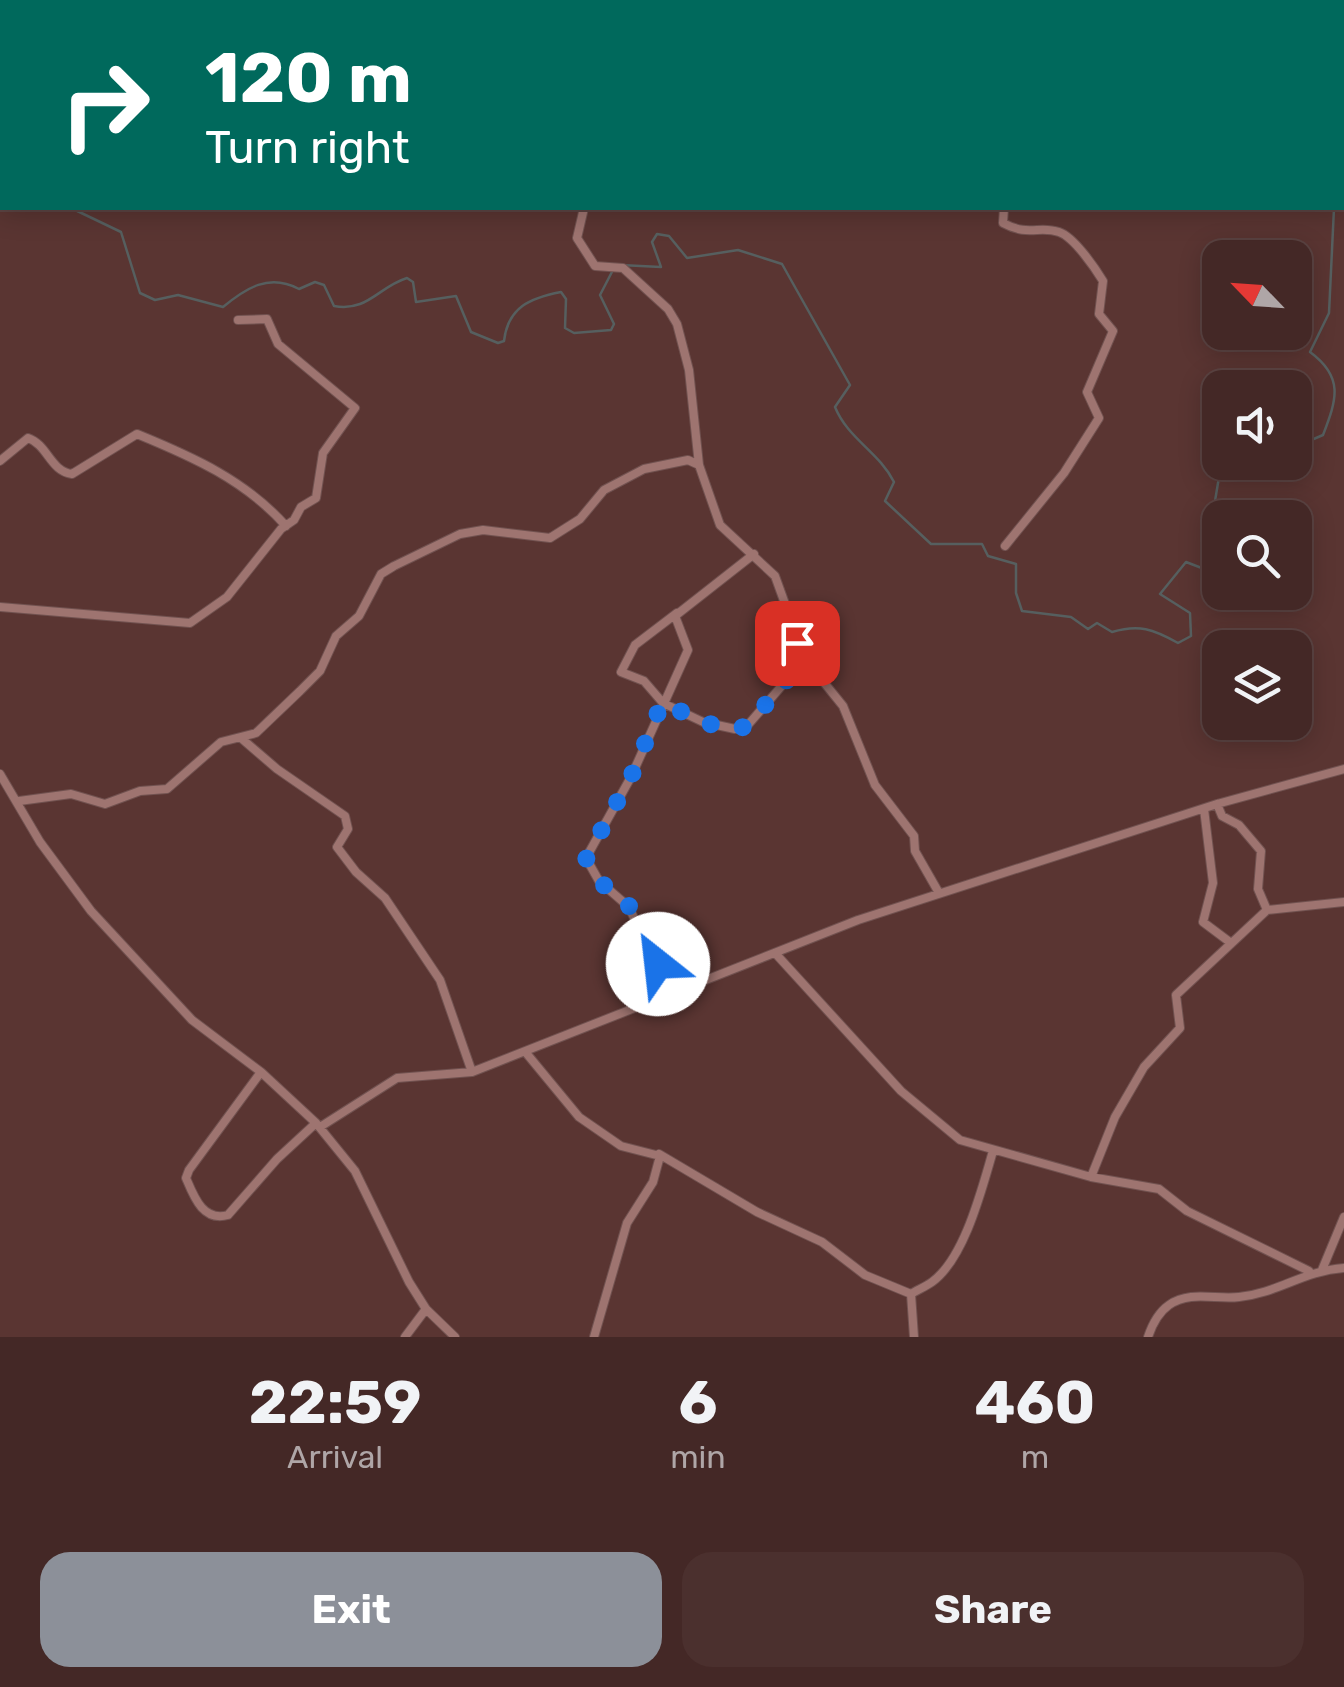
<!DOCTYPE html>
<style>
body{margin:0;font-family:Rubik,sans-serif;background:#4b302e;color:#f1f3f6;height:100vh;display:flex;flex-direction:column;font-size:38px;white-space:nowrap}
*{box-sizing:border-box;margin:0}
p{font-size:32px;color:#afa6a7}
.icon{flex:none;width:55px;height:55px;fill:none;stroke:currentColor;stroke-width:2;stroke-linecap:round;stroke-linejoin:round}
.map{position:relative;height:1337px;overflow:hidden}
.details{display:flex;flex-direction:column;background:#442826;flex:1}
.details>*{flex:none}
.top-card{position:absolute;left:0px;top:0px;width:1345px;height:210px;box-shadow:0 5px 25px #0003,0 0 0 2px #5c4443;background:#00695c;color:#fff;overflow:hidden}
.needle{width:65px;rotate:295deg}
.controls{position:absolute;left:1202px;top:240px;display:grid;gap:20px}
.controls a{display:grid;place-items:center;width:110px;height:110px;border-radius:20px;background:#442826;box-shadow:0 5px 25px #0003,0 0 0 2px #5c4443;font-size:50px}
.pin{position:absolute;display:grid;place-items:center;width:85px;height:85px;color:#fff;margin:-42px;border-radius:20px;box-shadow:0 5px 15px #0006}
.me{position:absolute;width:110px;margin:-55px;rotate:331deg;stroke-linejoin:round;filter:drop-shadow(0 0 8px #0008)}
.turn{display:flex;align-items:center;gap:35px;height:210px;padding:0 40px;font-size:45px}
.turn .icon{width:130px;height:130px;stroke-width:2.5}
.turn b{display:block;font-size:70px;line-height:85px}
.eta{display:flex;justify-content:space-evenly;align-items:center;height:170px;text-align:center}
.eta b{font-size:60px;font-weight:700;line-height:70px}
.action{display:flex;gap:20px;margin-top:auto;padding:20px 40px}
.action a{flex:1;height:115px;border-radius:30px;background:#8c9099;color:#fff;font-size:40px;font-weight:700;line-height:115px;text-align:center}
.action a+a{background:#4b302e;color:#f1f3f6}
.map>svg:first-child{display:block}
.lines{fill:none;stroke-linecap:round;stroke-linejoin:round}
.stream{stroke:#565f5f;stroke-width:2.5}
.minor-casing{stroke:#715250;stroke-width:10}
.minor{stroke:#9e7470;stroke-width:8}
.route{stroke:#1a73e8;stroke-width:18;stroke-dasharray:0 32.4}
</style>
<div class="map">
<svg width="1344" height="1337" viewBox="0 0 1344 1337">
<rect width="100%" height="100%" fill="#5a3532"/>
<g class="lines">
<path class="stream" d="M1274 2V0
M1342 59 1344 61
M1342 177H1344
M0 203 2 202
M71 208 121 232 140 293 155 300 178 295 223 307C246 288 269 273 299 289L315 282 324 285 334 306C368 312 378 287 407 278L413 282 416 302 456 296 471 332 498 343 504 341C508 307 530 298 561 292L566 299 565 328 574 333 611 330 614 324 600 295 614 268
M620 265 661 267 652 242 657 234 669 236 687 258 738 250 782 264 850 385 835 407C848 439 879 452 894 482L885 501 931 544H982L988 556 1016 564V593L1022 611 1071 617 1088 629 1097 623 1112 632C1139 624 1153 629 1178 643L1191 636 1190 613 1160 594 1186 562 1220 575
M1295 447 1323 435C1337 399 1344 377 1310 352L1329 313 1334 208
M1220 535 1214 507 1220 471 1242 462"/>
<defs>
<path id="minor" d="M562 0 564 2
M667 2 669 0
M584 208 577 238 595 266 623 268 668 309 677 324 689 370 699 465
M1004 208 1003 223C1029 237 1039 225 1059 232 1074 237 1095 268 1103 281L1099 314 1113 331 1087 392 1099 418 1064 473 1005 546
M0 461 28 438C48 445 50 471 72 474L137 434C193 457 245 480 286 526
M0 607 190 623 227 597 281 529 294 520 301 507 316 498 323 453 355 408 278 344 267 319 238 320
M677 613 635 645 621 672 644 681 663 703 703 722 735 729 747 726 805 659
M241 738 277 769 345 816 348 829 337 847 356 872 385 898 440 980 472 1072
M0 774 40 842 91 911 192 1020 261 1072 316 1123 355 1171 409 1282 426 1309 455 1337
M19 801 71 794 105 804 140 791 167 789 221 742 256 733 300 691 320 671 336 636 359 616 381 574 394 566 460 534 483 530 550 538 580 519 604 490 644 469 688 460 699 465 720 525 775 576 805 659 843 706 875 785 914 836 915 851 939 893
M1217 804 1222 816 1239 825 1261 851 1258 889 1267 910 1344 902
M1204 809 1213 883 1203 922 1231 943
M775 953 901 1091 960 1140 1091 1177 1159 1189 1187 1211 1309 1271
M668 993 629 907 599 881 586 858 631 777 688 650 675 616 754 554
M527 1054 579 1117 621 1146 660 1156 653 1182 627 1223 594 1337
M261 1072 189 1170 186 1178C194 1197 203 1222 228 1215L277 1159 316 1123
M320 1127 397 1078 472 1072 858 920 1217 804 1344 769
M659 1154 757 1212 822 1242 865 1275 911 1294
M1091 1177 1115 1117 1144 1067 1180 1028 1176 995 1267 910
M1322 1270 1344 1217
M405 1337 426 1309
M914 1337 911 1294C917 1290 925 1287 932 1282 965 1258 982 1188 993 1151
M1148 1337C1152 1325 1159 1312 1169 1305 1190 1290 1216 1300 1239 1297 1278 1293 1303 1271 1344 1268"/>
</defs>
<use href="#minor" class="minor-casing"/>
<use href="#minor" class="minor"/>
</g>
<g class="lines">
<path class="route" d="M658 964 629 906 599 881 586 858 631 777 662 703C688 713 719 735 747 726L805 659 797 643"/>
</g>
</svg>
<div class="controls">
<a><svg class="needle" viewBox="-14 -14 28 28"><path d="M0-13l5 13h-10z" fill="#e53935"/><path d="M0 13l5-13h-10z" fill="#afa6a7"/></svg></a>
<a><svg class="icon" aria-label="sound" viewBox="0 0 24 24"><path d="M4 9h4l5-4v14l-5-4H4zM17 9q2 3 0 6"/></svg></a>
<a><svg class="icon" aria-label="search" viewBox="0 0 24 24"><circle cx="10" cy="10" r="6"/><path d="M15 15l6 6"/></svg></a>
<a><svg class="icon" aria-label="layers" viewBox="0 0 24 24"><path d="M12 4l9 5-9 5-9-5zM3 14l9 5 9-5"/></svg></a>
</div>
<div class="pin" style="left:797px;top:643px;background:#d93025"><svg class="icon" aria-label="arrive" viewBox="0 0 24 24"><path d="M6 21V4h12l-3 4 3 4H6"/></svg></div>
<svg class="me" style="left:658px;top:964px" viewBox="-20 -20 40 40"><circle r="19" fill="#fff"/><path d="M0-13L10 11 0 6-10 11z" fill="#1a73e8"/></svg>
<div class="top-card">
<div class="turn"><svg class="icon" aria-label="right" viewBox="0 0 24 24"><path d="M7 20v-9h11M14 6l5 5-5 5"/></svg><div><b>120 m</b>Turn right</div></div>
</div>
</div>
<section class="details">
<div class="eta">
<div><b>22:59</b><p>Arrival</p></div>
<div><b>6</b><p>min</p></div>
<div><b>460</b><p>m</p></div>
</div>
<div class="action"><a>Exit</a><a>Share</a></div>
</section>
